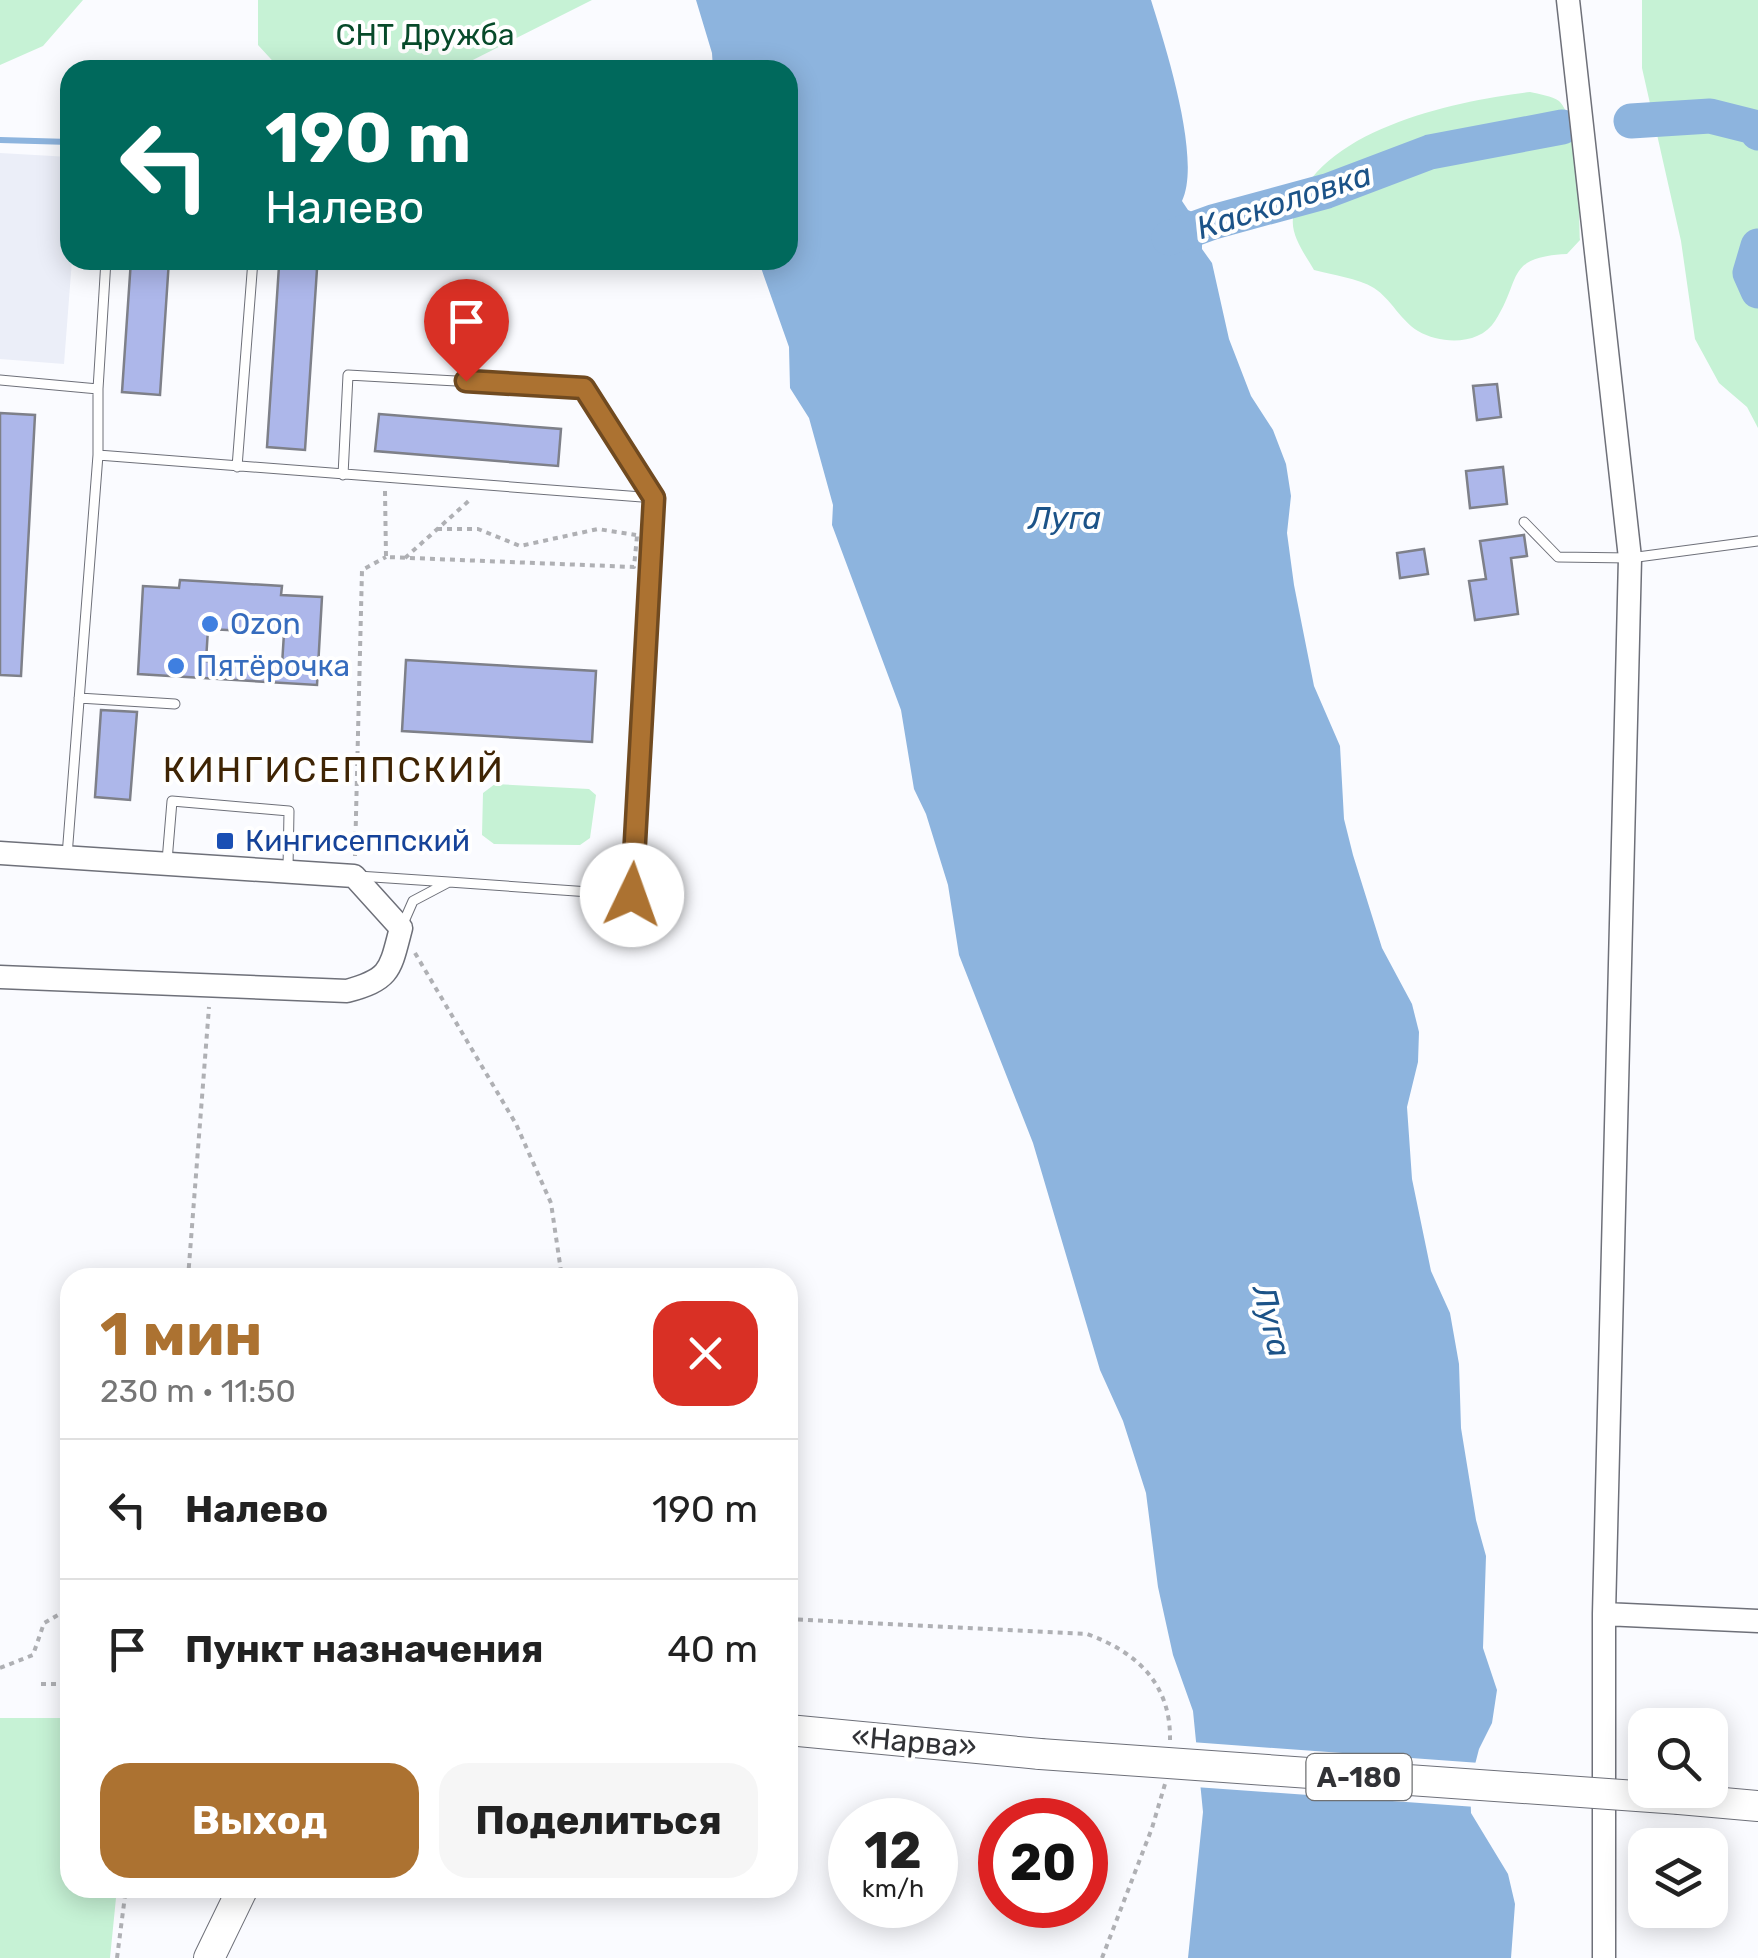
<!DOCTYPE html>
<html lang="ru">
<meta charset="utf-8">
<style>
body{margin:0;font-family:Rubik,sans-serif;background:#f6f6f6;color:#222;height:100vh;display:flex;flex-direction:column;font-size:38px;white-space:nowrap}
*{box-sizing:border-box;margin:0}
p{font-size:32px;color:#767676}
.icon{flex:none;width:55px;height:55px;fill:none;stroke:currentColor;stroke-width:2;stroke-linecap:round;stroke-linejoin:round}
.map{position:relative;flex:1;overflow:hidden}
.sheet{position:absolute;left:60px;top:1268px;width:738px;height:630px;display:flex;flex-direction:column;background:#fff;border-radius:30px;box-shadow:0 5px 25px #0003}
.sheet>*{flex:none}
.hud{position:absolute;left:60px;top:60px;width:738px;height:210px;border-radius:30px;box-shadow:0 5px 25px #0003;background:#00695c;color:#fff;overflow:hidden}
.tools{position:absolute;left:1628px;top:1708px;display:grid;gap:20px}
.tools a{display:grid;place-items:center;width:100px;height:100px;border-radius:20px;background:#fff;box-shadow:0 5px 25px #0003;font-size:50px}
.speed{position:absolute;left:828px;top:1798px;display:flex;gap:20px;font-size:50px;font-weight:700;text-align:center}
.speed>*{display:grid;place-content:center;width:130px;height:130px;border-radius:50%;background:#fff;box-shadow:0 5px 25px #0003;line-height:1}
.speed small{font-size:25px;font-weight:400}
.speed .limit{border:15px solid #d22;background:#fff;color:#111}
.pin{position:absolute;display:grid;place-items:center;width:85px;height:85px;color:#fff;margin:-102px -42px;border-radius:50% 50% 50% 0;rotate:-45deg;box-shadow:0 0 10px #0007}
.pin .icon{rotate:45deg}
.me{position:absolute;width:110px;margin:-55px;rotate:3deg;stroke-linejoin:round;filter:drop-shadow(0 0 8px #0008)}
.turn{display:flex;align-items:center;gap:35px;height:210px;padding:0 40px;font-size:45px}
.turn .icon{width:130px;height:130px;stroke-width:2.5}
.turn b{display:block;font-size:70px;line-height:85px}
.round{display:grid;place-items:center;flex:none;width:105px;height:105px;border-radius:30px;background:#f6f6f6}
.headline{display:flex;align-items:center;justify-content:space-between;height:170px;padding:0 40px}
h1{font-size:60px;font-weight:700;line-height:75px;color:#ac7231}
.action{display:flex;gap:20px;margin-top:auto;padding:20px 40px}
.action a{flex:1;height:115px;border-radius:30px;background:#ac7231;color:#fff;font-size:40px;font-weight:700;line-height:115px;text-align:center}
.action a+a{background:#f6f6f6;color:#222}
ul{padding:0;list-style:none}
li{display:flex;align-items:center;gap:30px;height:140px;padding:0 40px;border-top:2px solid #e0e0e0}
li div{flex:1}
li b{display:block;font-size:38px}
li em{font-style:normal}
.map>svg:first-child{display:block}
.built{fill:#ebeef8}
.green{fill:#c6f2d5}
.water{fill:#8db4de}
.pier{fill:#fafbff}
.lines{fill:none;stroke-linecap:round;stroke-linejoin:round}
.stream{stroke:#8db4de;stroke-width:6}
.river{stroke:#8db4de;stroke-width:35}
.building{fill:#adb7ea;stroke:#7e8089;stroke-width:2.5;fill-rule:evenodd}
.lane-casing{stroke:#6e7079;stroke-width:11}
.secondary-casing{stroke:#6e7079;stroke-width:25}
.highway-casing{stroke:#6e7079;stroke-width:32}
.path{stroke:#afb0b4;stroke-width:4;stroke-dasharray:5 5;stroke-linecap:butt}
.lane{stroke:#fff;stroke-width:9}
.secondary{stroke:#fff;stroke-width:22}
.highway{stroke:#fff;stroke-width:30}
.highway-bridge-casing{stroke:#6e7079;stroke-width:32;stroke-linecap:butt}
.highway-bridge{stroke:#fff;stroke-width:30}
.route-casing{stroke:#704a20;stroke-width:25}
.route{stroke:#ac7231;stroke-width:18}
.shop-dot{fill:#3f7fe0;stroke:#fff;stroke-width:4}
.transit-dot{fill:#1a4fb4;stroke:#fff;stroke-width:4}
.labels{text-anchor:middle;stroke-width:8;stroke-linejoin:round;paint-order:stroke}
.shield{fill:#fff;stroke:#6f7072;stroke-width:2.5}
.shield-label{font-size:28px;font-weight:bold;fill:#313236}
.park-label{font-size:30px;fill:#074a2a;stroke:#fff}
.shop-label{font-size:30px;fill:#366cbe;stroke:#fff;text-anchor:start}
.transit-label{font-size:30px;fill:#164399;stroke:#fff;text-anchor:start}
.street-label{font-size:30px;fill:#313236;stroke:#fff}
.water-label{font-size:32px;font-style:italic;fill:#1c5388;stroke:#fff}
.quarter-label{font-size:35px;letter-spacing:2.5px;fill:#3f2404;stroke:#fff}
</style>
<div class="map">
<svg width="1758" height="1958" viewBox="0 0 1758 1958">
<rect width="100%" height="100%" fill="#fafbff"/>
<path class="built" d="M0 153 70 157 72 260 64 364 0 359Z"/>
<path class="green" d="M0 0H83L43 46 0 65Z
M258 0H592L453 70H281L258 45Z
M1642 0H1758V246L1750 273 1758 291V428L1747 407 1719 383 1695 339 1681 241 1642 68Z
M1530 92C1539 94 1552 96 1559 101 1579 119 1579 212 1580 240L1567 254C1504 257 1522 280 1495 321 1480 345 1442 345 1418 331 1401 321 1391 299 1374 288 1358 278 1332 275 1314 270 1305 254 1288 233 1294 213 1316 129 1456 101 1530 92Z
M495 784 589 789 596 795 590 838 580 845 494 844 482 835 483 793Z
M0 1718H70V1888H117L110 1958H0Z"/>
<path class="water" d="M696 0H1151C1165 45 1202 159 1182 201L1188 210 1213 222 1202 238V249L1212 263 1229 339 1251 396 1273 430 1286 464 1291 496 1287 533 1294 585 1314 686 1340 746 1344 819 1353 855 1382 948 1412 1004 1419 1032 1418 1062 1407 1107 1412 1179 1431 1271 1450 1313 1459 1364 1461 1428 1476 1520 1486 1556 1483 1648 1497 1690 1492 1723 1479 1749 1470 1784 1471 1813 1508 1874 1515 1904 1511 1958H1188L1203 1812 1193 1711 1173 1655 1158 1587 1146 1493 1123 1421 1100 1370 1033 1143 959 955 948 885 926 814 914 789 901 710 832 525 833 505 809 418 790 388 789 347 760 265V260H788V70H713L712 53Z"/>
<path class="pier" d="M1191 1742 1480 1763 1475 1785 1476 1807 1195 1787Z"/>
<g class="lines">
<path class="stream" d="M0 140 70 142"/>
<path class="river" d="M1631 121 1710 116 1754 127 1758 133
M1169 238 1213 222 1327 191 1430 152 1562 127
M1758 246 1750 273 1758 291"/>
</g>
<path class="building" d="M131 260H169L160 395 122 392Z
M279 266 317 269 305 450 267 447Z
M1497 384 1501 417 1477 420 1473 386Z
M0 413 35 415 21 676 0 675Z
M379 414 561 429 558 466 375 451Z
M1503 467 1507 504 1470 508 1466 471Z
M1524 535 1527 556 1511 558 1518 614 1475 620 1469 581 1486 579 1480 541Z
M1424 549 1428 574 1400 578 1397 553Z
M180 580 282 586 281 595 322 597 317 685 138 674 143 586 179 588ZM208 629 284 633 282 665 206 661Z
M406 660 596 671 592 742 402 731Z
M101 710 137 712 130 800 95 797Z"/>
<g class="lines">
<defs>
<path id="lane" d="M0 380 98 389V455L67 856
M98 389 106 260
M98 455 655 498 632 895 449 882
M237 467 253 260
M343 475 348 375 583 388 655 498
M1524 522 1558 557 1630 558 1758 541
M79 698 175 704
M167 861 172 801 289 811 288 868
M358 876 449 882 413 901 402 926"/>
<path id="secondary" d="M1568 0 1630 558 1604 1614V1958
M0 853 354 876 401 928C390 970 391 979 347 991L0 977
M1604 1614 1758 1621"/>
<path id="highway" d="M788 1730 1040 1754
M1679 1799 1758 1806
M209 1958 243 1888"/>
</defs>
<use href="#lane" class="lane-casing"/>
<use href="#secondary" class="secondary-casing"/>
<use href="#highway" class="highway-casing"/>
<path class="path" d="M385 491 386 557 634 567 637 536
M437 529H478L520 546 598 529 636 535
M405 558 472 498
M355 856 362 570 386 557
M415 953 516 1124 551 1203 562 1278
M188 1278 209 1007
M788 1619 1087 1634C1137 1652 1171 1684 1170 1740
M0 1668 33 1655 44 1623 70 1608
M41 1684H70
M117 1958 126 1888
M1102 1958 1152 1828 1165 1784"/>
<use href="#lane" class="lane"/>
<use href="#secondary" class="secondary"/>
<use href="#highway" class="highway"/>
<defs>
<path id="highway-bridge" d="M1040 1754 1679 1799"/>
</defs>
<use href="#highway-bridge" class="highway-bridge-casing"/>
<use href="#highway-bridge" class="highway-bridge"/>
</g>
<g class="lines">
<defs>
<path id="route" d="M466 381 584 388 654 498 632 895"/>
</defs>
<use href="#route" class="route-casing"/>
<use href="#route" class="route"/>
</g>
<g class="shop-dot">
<circle cx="210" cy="624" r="10"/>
<circle cx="176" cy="666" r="10"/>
</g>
<rect class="transit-dot" x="215" y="831" width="20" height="20" rx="5"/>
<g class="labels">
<rect class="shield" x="1306.5" y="1754" width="105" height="46" rx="8"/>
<g class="shield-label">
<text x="1359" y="1787">А-180</text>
</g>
<g class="park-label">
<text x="425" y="45">СНТ Дружба</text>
</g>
<g class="shop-label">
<text x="230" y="634">Ozon</text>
<text x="196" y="676">Пятёрочка</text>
</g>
<g class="transit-label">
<text x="245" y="851">Кингисеппский</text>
</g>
<g class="street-label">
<text transform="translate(914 1742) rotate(5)" y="10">«Нарва»</text>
</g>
<g class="water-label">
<text transform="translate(1284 201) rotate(-18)" y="11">Касколовка</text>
<text x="1065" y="529">Луга</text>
<text transform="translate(1272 1321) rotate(76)" y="11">Луга</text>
</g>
<g class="quarter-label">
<text x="334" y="782">КИНГИСЕППСКИЙ</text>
</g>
</g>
</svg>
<div class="tools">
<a><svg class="icon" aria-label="search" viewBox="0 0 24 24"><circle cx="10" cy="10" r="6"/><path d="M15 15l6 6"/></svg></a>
<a><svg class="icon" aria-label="layers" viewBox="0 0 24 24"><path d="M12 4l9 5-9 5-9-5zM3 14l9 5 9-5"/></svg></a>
</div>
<div class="speed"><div>12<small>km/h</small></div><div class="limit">20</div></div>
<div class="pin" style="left:466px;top:381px;background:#d93025"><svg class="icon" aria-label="arrive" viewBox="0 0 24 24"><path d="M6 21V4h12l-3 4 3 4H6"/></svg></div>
<svg class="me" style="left:632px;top:895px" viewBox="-20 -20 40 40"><circle r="19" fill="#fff"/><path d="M0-13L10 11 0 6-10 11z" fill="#ac7231"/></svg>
<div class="hud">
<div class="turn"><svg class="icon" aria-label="left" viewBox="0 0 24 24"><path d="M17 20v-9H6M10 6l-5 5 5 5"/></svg><div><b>190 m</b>Налево</div></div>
</div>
<section class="sheet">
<div class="headline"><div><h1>1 мин</h1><p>230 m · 11:50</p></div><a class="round" style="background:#d93025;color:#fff"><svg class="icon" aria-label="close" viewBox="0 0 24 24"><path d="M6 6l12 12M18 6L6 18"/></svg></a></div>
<ul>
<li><svg class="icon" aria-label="left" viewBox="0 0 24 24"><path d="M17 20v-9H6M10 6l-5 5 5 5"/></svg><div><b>Налево</b></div><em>190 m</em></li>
<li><svg class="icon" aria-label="arrive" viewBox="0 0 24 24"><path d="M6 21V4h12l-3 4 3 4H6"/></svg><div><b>Пункт назначения</b></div><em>40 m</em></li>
</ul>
<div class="action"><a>Выход</a><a>Поделиться</a></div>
</section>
</div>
